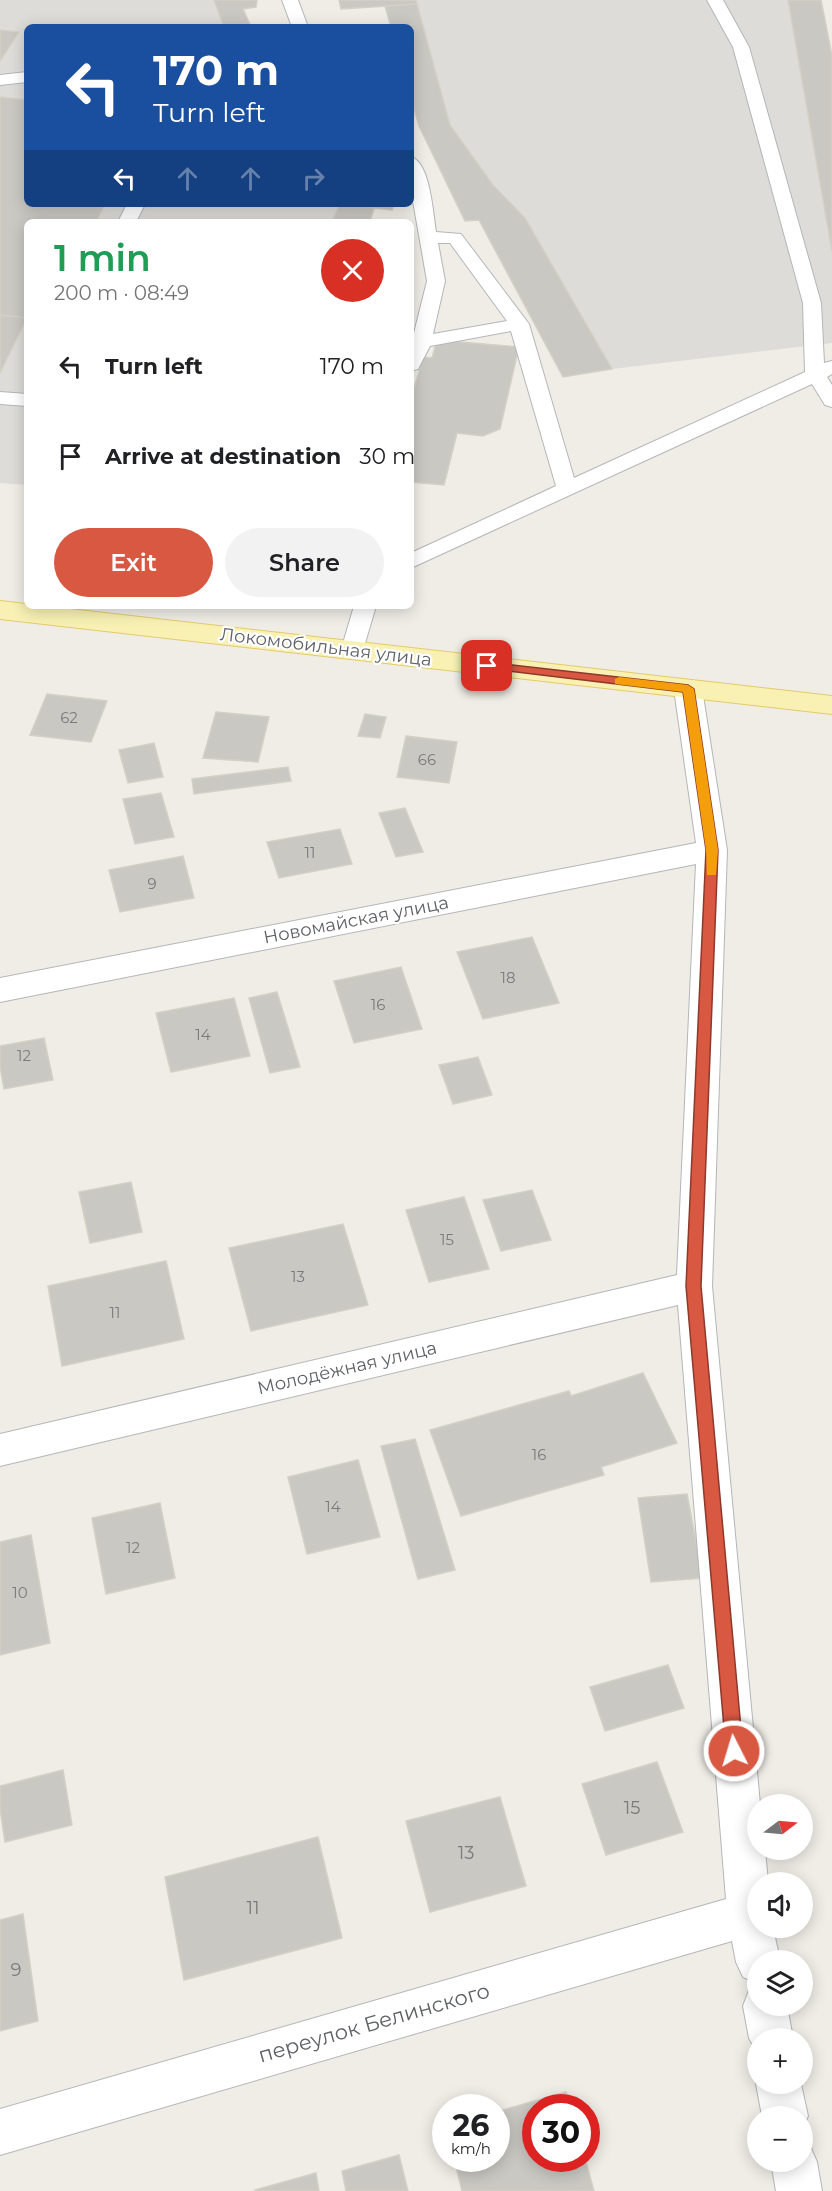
<!DOCTYPE html>
<meta charset="utf-8">
<style>
body{margin:0;font-family:Montserrat,sans-serif;background:#f2f2f2;color:#202124;height:100vh;display:flex;flex-direction:column;font-size:22px;white-space:nowrap}
*{box-sizing:border-box;margin:0}
p{font-size:20px;color:#757577}
.icon{flex:none;width:33px;height:33px;fill:none;stroke:currentColor;stroke-width:2;stroke-linecap:round;stroke-linejoin:round}
.map{position:relative;flex:1;overflow:hidden}
.sheet{position:absolute;left:24px;top:219px;width:390px;height:390px;display:flex;flex-direction:column;background:#fff;border-radius:9px;box-shadow:0 3px 15px #0003}
.sheet>*{flex:none}
.banner{position:absolute;left:24px;top:24px;width:390px;height:183px;border-radius:9px;box-shadow:0 3px 15px #0003;background:#1a4fa0;color:#fff;overflow:hidden}
.needle{width:39px;rotate:74deg}
.buttons{position:absolute;left:747px;top:1794px;display:grid;gap:12px}
.buttons a{display:grid;place-items:center;width:66px;height:66px;border-radius:50%;background:#fff;box-shadow:0 3px 15px #0003;font-size:30px}
.speed{position:absolute;left:432px;top:2094px;display:flex;gap:12px;font-size:30px;font-weight:700;text-align:center}
.speed>*{display:grid;place-content:center;width:78px;height:78px;border-radius:50%;background:#fff;box-shadow:0 3px 15px #0003;line-height:1}
.speed small{font-size:15px;font-weight:400}
.speed .limit{border:9px solid #d22;background:#fff;color:#111}
.pin{position:absolute;display:grid;place-items:center;width:51px;height:51px;color:#fff;margin:-26px;border-radius:12px;box-shadow:0 3px 9px #0006}
.me{position:absolute;width:66px;margin:-33px;rotate:355deg;stroke-linejoin:round;filter:drop-shadow(0 0 4px #0008)}
.turn{display:flex;align-items:center;gap:21px;height:126px;padding:0 30px;font-size:27px}
.turn .icon{width:78px;height:78px;stroke-width:2.5}
.turn b{display:block;font-size:42px;line-height:51px}
.lanes{display:flex;align-items:center;height:57px;padding:0 30px;background:#0003;justify-content:center;gap:30px;direction:ltr}
.lanes .off{opacity:.35}
.round{display:grid;place-items:center;flex:none;width:63px;height:63px;border-radius:32px;background:#f2f2f2}
.head{display:flex;align-items:center;justify-content:space-between;height:102px;padding:0 30px}
h1{font-size:36px;font-weight:600;line-height:45px;color:#1e9e55}
.primary-button{display:flex;gap:12px;margin-top:auto;padding:12px 30px}
.primary-button a{flex:1;height:69px;border-radius:36px;background:#d95842;color:#fff;font-size:24px;font-weight:600;line-height:69px;text-align:center}
.primary-button a+a{background:#f2f2f2;color:#202124}
ul{padding:0;list-style:none}
li{display:flex;align-items:center;gap:18px;height:90px;padding:0 30px}
li div{flex:1}
li b{display:block;font-size:22px}
li em{font-style:normal}
.map>svg:first-child{display:block}
.industrial{fill:#dedcd8}
.building{fill:#cac8c3;stroke:#d3d0c5;stroke-width:1.5}
.lines{fill:none;stroke-linecap:round;stroke-linejoin:round}
.service-casing{stroke:#b3b6ba;stroke-width:2}
.minor-casing{stroke:#b3b6ba;stroke-width:2}
.primary-casing{stroke:#e4ca6a;stroke-width:2}
.service{fill:#fff;fill-rule:evenodd}
.minor{fill:#fff;fill-rule:evenodd}
.primary{fill:#f8f1b3;fill-rule:evenodd}
.route{fill:#d95842;stroke:#8d392b;stroke-width:1.5}
.slow{fill:#f59e0b}
.labels{text-anchor:middle;stroke-width:4.5;stroke-linejoin:round;paint-order:stroke}
.number-label{font-size:15px;fill:#797b7c}
.street-label{font-size:18px;fill:#5e6165;stroke:#fff}
.near-number-label{font-size:18px;fill:#797b7c}
.near-street-label{font-size:21px;fill:#5e6165;stroke:#fff}
</style>
<div class="map">
<svg width="832" height="2191" viewBox="0 0 832 2191">
<rect width="100%" height="100%" fill="#efede6"/>
<path class="industrial" d="M0 0H214L224 27H27V204H340L332 222H27V485L0 483Z
M416 0H788L832 251V343L612 369 525 218 493 185 450 125Z"/>
<path class="building" d="M214 0H257L256 7 243 9 251 27H224Z
M339 0H416L417 4 341 9Z
M788 0H821L832 56V251Z
M417 4 450 125 493 185 525 218 612 369 563 377 479 220 465 221 419 126 411 99V27H391L385 6Z
M0 30 19 32 0 61Z
M0 97 27 100V204H105L96 222H27V318L0 315Z
M340 204H394L392 210 374 208 370 221 384 222H332Z
M0 315 27 318 0 373Z
M437 340 519 347 500 429 483 436 457 433 444 485 411 482V400L423 357 432 358Z
M47 694 107 701 91 742 30 735Z
M216 712 269 717 258 762 203 758Z
M365 714 386 717 380 738 358 736Z
M406 736 457 742 449 783 397 777Z
M154 743 163 777 128 783 119 750Z
M288 767 291 781 194 794 192 779Z
M161 793 174 837 135 844 123 799Z
M405 808 423 852 396 857 379 813Z
M340 829 352 864 279 878 267 842Z
M183 856 194 898 120 912 109 870Z
M532 937 559 1003 483 1019 457 952Z
M401 967 422 1029 354 1043 334 981Z
M277 992 300 1067 270 1073 249 998Z
M234 998 250 1056 171 1072 156 1013Z
M44 1038 53 1080 4 1089 0 1066V1046Z
M478 1057 492 1095 453 1104 439 1065Z
M131 1182 142 1232 90 1243 79 1192Z
M532 1190 551 1240 501 1251 483 1200Z
M464 1197 489 1269 429 1282 406 1210Z
M343 1224 368 1305 251 1331 229 1248Z
M166 1261 184 1339 62 1366 48 1286Z
M643 1373 677 1443 601 1467 604 1475 461 1516 430 1430 569 1391 571 1396Z
M415 1439 455 1570 418 1579 381 1446Z
M358 1460 380 1537 307 1554 288 1477Z
M687 1494 703 1578 651 1582 638 1498Z
M160 1503 175 1578 106 1594 92 1518Z
M31 1535 50 1643 0 1655V1542Z
M668 1665 684 1708 605 1731 590 1687Z
M657 1762 683 1832 606 1855 582 1784Z
M63 1770 72 1825 5 1842 0 1808V1786Z
M500 1797 526 1886 430 1912 406 1821Z
M318 1837 342 1938 184 1980 165 1877Z
M23 1914 38 2021 0 2031V1920Z
M566 2092 571 2108H536V2158H585L594 2191H462L454 2158H496V2112Z
M399 2155 408 2191H346L342 2171Z
M316 2173 319 2191H256L255 2190Z"/>
<g class="lines">
<defs>
<path id="service" d="M282 0H298L308 27H292Z
M707 0H723L749 47 821 303 824 363 832 361V374L827 377 832 385V407L825 405 812 384 411 568V553L556 486 511 331 430 346 418 369 411 371V345L427 281 411 190V157C430 162 433 213 436 232L461 234 529 324 574 478 805 372 803 303 733 47ZM438 243H450L507 321 433 334 445 281Z
M27 72V82L0 85V75Z
M127 204H145L136 222H118Z
M0 392 27 394V406L0 404Z
M354 606H376L363 650 360 655 352 657 344 655 341 650Z"/>
<path id="minor" d="M688 680 698 683 702 689 727 850 712 1286 760 1804H758V1850H765L768 1882H758V1928H773L780 1960H758V1984L743 1977 736 1962 732 1941 0 2155V2109L726 1899 678 1305 0 1466V1434L677 1275 696 864 0 1002V978L696 843 674 689 678 683Z
M758 1987V2006H787L793 2038H758V2055L749 2038 743 2006 749 1990Z
M758 2081V2084H801L808 2116 802 2129V2116H762L756 2084Z
M802 2142 810 2146 817 2162 822 2191H776L771 2162H802Z"/>
<path id="primary" d="M0 601 832 696V714L0 619Z"/>
</defs>
<use href="#service" class="service-casing"/>
<use href="#minor" class="minor-casing"/>
<use href="#primary" class="primary-casing"/>
<use href="#service" class="service"/>
<use href="#minor" class="minor"/>
<use href="#primary" class="primary"/>
</g>
<path class="route" d="M487 662 688 685 694 689 718 850 701 1286 743 1751 740 1757 734 1759 728 1757 726 1751 686 1286 706 850 683 692 483 668V663Z"/>
<path class="slow" d="M619 677 688 685 694 689 718 850 716 875H707L706 850 683 692 615 684V679Z"/>
<g class="labels">
<g class="number-label">
<text x="69" y="723">62</text>
<text x="427" y="765">66</text>
<text x="310" y="858">11</text>
<text x="152" y="889">9</text>
<text x="508" y="983">18</text>
<text x="378" y="1010">16</text>
<text x="203" y="1040">14</text>
<text x="24" y="1061">12</text>
<text x="447" y="1245">15</text>
<text x="298" y="1282">13</text>
<text x="115" y="1318">11</text>
<text x="539" y="1460">16</text>
<text x="333" y="1512">14</text>
<text x="133" y="1553">12</text>
<text x="20" y="1598">10</text>
</g>
<g class="street-label">
<text transform="translate(326 647) rotate(7)" y="6">Локомобильная улица</text>
<text transform="translate(356 920) rotate(-11)" y="6">Новомайская улица</text>
<text transform="translate(347 1368) rotate(-13)" y="6">Молодёжная улица</text>
</g>
<g class="near-number-label">
<text x="632" y="1814">15</text>
<text x="466" y="1859">13</text>
<text x="253" y="1914">11</text>
<text x="16" y="1976">9</text>
</g>
<g class="near-street-label">
<text transform="translate(374 2023) rotate(-16)" y="7">переулок Белинского</text>
</g>
</g>
</svg>
<div class="buttons">
<a><svg class="needle" viewBox="-14 -14 28 28"><path d="M0-13l5 13h-10z" fill="#e53935"/><path d="M0 13l5-13h-10z" fill="#757577"/></svg></a>
<a><svg class="icon" aria-label="sound" viewBox="0 0 24 24"><path d="M4 9h4l5-4v14l-5-4H4zM17 9q2 3 0 6"/></svg></a>
<a><svg class="icon" aria-label="layers" viewBox="0 0 24 24"><path d="M12 4l9 5-9 5-9-5zM3 14l9 5 9-5"/></svg></a>
<a>+</a>
<a>−</a>
</div>
<div class="speed"><div>26<small>km/h</small></div><div class="limit">30</div></div>
<div class="pin" style="left:487px;top:666px;background:#d93025"><svg class="icon" aria-label="arrive" viewBox="0 0 24 24"><path d="M6 21V4h12l-3 4 3 4H6"/></svg></div>
<svg class="me" style="left:734px;top:1751px" viewBox="-20 -20 40 40"><circle r="17" fill="#d95842" stroke="#fff" stroke-width="3"/><path d="M0-11L8 9 0 5-8 9z" fill="#fff"/></svg>
<div class="banner">
<div class="turn"><svg class="icon" aria-label="left" viewBox="0 0 24 24"><path d="M17 20v-9H6M10 6l-5 5 5 5"/></svg><div><b>170 m</b>Turn left</div></div>
<div class="lanes"><svg class="icon" aria-label="left" viewBox="0 0 24 24"><path d="M17 20v-9H6M10 6l-5 5 5 5"/></svg><svg class="icon off" aria-label="ahead" viewBox="0 0 24 24"><path d="M12 20V5M6 11l6-6 6 6"/></svg><svg class="icon off" aria-label="ahead" viewBox="0 0 24 24"><path d="M12 20V5M6 11l6-6 6 6"/></svg><svg class="icon off" aria-label="right" viewBox="0 0 24 24"><path d="M7 20v-9h11M14 6l5 5-5 5"/></svg></div>
</div>
<section class="sheet">
<div class="head"><div><h1>1 min</h1><p>200 m · 08:49</p></div><a class="round" style="background:#d93025;color:#fff"><svg class="icon" aria-label="close" viewBox="0 0 24 24"><path d="M6 6l12 12M18 6L6 18"/></svg></a></div>
<ul>
<li><svg class="icon" aria-label="left" viewBox="0 0 24 24"><path d="M17 20v-9H6M10 6l-5 5 5 5"/></svg><div><b>Turn left</b></div><em>170 m</em></li>
<li><svg class="icon" aria-label="arrive" viewBox="0 0 24 24"><path d="M6 21V4h12l-3 4 3 4H6"/></svg><div><b>Arrive at destination</b></div><em>30 m</em></li>
</ul>
<div class="primary-button"><a>Exit</a><a>Share</a></div>
</section>
</div>
